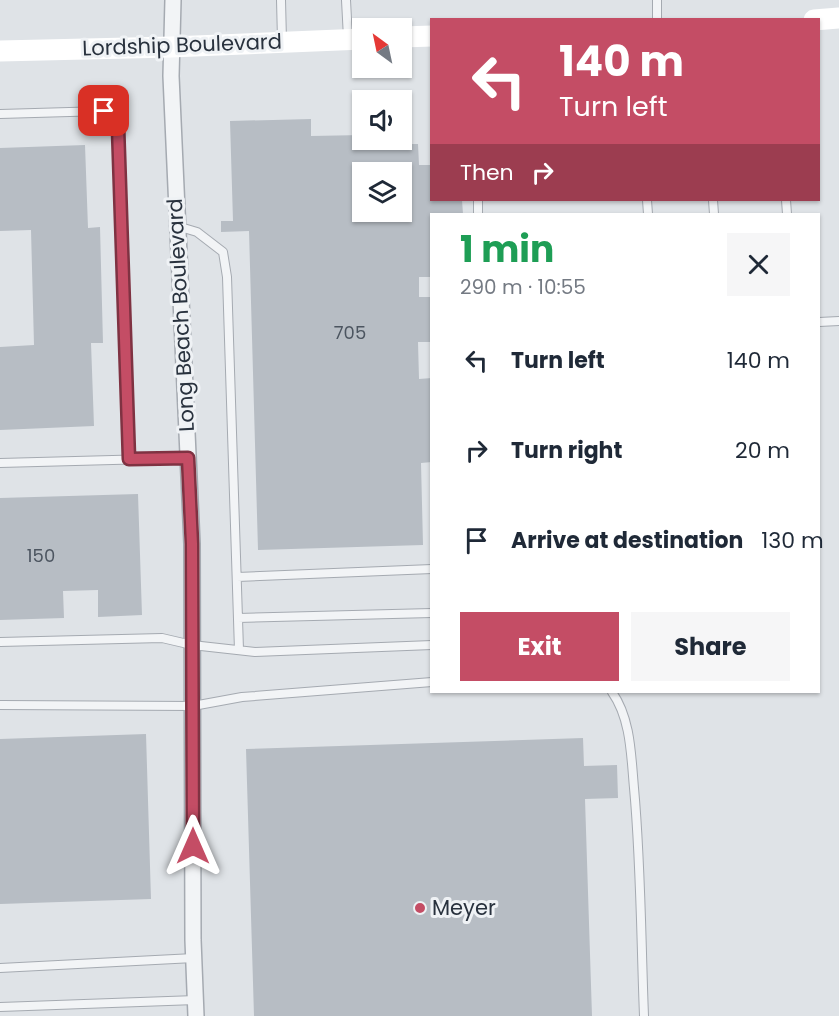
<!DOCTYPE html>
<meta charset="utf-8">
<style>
body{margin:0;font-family:Poppins,sans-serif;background:#f6f6f7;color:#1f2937;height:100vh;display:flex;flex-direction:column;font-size:22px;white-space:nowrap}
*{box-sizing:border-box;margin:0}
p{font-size:20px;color:#747a83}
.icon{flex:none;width:33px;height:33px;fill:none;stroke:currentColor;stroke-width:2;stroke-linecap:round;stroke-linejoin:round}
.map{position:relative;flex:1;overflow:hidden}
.details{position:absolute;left:430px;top:213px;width:390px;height:480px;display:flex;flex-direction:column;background:#fff;border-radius:0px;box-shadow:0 2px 4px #0004}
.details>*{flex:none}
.banner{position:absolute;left:430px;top:18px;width:390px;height:183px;border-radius:0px;box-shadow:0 2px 4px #0004;background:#c44d65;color:#fff;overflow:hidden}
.needle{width:39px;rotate:327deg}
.buttons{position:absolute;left:352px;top:18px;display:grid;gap:12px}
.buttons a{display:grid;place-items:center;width:60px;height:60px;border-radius:0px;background:#fff;box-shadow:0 2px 4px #0004;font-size:30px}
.pin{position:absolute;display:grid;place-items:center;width:51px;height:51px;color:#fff;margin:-26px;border-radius:12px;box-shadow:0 3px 9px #0006}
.me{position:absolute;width:66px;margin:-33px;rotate:0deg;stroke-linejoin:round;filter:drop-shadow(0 0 4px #0008)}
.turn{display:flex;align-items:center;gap:21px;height:126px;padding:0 30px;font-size:27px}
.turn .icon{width:78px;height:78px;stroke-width:2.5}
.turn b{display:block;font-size:42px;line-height:51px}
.then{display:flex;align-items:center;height:57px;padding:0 30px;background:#0003;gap:12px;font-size:22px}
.round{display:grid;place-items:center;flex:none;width:63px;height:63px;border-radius:0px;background:#f6f6f7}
.overview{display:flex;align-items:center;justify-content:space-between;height:102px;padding:0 30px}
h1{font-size:36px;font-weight:700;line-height:45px;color:#1e9e55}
.primary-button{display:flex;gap:12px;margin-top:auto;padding:12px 30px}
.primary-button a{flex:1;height:69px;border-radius:0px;background:#c44d65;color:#fff;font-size:24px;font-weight:700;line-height:69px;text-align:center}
.primary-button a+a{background:#f6f6f7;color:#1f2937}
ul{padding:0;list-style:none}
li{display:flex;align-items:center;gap:18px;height:90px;padding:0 30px}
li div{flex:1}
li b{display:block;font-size:22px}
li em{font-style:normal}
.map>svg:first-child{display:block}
.building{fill:#b7bdc4;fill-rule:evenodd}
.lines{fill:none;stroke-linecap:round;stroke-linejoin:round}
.lane-casing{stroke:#a5aab1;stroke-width:10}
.street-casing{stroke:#a5aab1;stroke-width:18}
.lane{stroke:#f2f4f6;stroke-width:8}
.street{stroke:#f2f4f6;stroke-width:15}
.secondary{stroke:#fff;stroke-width:21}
.route-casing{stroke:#7f3242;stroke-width:15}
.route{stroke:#c44d65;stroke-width:10}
.poi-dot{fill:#c44d65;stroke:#eff2f5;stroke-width:2}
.labels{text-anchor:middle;stroke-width:6;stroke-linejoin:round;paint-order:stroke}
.number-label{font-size:18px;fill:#4c5560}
.street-label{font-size:21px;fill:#29323e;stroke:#eff2f5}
.poi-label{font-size:21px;fill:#29323e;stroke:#eff2f5;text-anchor:start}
</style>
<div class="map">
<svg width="839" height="1016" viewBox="0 0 839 1016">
<rect width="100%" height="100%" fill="#dfe3e7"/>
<path class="building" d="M311 119V136L363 135V140H402V133H411V144H418L419 165H432V200H462L463 214H432V277H419V297H432V342H418L419 379 432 378V462L421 463 423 545 258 550 249 231 221 232V221H233L230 121ZM363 172H402V212H363Z
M85 145 88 228 100 227 103 343H91L94 426 0 430V347L34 345 31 230 0 231V148Z
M138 494 142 615 98 617V590L63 591 64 618 0 620V498Z
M146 734 151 899 0 904V739Z
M583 738 584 766 617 765 618 798 585 799 592 1016H254L246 749Z"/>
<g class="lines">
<defs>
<path id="lane" d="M281 0 282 40
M346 0 348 38
M657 0V20
M0 114 104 111 118 127 129 459
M647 200 648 214
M713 200 714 214
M786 200 787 214
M478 214V200
M177 226 197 232 223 252 227 277 239 650
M819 322 839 321
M0 463 188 458
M237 577 432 569
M238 618 432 613
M0 642 162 638 192 645 255 652 432 645
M612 692C631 719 631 755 634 788 641 864 641 940 644 1016
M0 705 193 706 242 697 432 682
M0 968 194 958
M0 1007 196 1000"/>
<path id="street" d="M173 0 171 76 192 544 193 940 196 1016"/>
</defs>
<use href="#lane" class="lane-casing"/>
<use href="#street" class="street-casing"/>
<use href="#lane" class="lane"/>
<use href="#street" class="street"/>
<path class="secondary" d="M814 20 839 18
M402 37 432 36
M0 51 171 47 363 39"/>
</g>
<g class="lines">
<defs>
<path id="route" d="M104 111 118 127 129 459 188 458 192 544 193 846"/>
</defs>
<use href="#route" class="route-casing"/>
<use href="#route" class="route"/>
</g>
<circle class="poi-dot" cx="420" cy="908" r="6"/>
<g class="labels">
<g class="number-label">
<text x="350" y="339">705</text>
<text x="41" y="562">150</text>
</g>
<g class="street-label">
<text transform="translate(182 45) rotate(-2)" y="7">Lordship Boulevard</text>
<text transform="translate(181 315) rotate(-93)" y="7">Long Beach Boulevard</text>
</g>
<g class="poi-label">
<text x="432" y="915">Meyer</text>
</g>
</g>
</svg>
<div class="buttons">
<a><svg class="needle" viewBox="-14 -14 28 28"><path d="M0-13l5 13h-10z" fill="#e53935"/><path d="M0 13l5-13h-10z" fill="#747a83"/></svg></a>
<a><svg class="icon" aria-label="sound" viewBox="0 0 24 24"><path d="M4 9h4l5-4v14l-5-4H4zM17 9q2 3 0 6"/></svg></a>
<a><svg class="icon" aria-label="layers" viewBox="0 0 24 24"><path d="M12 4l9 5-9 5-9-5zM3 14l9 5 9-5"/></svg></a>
</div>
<div class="pin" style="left:104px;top:111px;background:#d93025"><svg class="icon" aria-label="arrive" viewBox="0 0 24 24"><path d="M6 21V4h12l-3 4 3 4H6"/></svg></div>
<svg class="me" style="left:193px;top:846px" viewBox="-20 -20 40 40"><path d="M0-17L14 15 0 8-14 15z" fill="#c44d65" stroke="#fff" stroke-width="4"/></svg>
<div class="banner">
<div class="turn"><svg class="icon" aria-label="left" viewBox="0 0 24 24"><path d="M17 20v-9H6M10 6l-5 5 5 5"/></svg><div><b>140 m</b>Turn left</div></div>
<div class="then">Then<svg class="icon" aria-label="right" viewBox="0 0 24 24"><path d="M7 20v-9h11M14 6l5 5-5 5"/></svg></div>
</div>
<section class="details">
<div class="overview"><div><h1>1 min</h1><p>290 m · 10:55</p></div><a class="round"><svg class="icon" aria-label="close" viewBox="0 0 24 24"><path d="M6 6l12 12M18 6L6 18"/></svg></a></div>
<ul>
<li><svg class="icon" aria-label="left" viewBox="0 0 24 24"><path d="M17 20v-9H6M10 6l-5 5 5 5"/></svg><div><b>Turn left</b></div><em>140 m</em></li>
<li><svg class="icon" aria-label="right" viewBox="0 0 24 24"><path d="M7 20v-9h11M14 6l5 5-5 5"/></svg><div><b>Turn right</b></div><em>20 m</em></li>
<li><svg class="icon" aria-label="arrive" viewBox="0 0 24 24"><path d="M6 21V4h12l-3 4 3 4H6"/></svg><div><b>Arrive at destination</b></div><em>130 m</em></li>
</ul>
<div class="primary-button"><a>Exit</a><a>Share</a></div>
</section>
</div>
